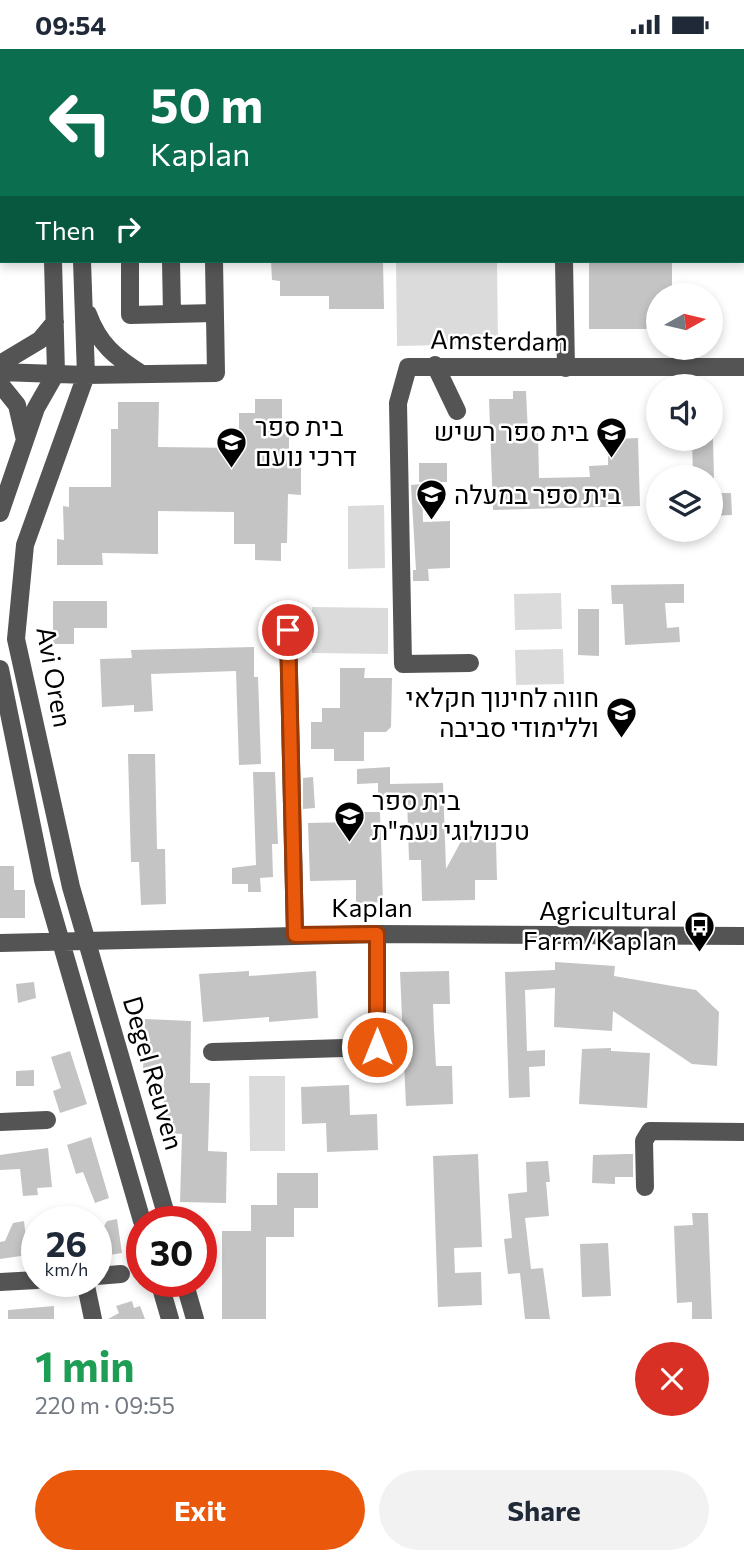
<!DOCTYPE html>
<meta charset="utf-8">
<style>
body{margin:0;font-family:Commissioner,Heebo,sans-serif;background:#f2f2f3;color:#1f2937;height:100vh;display:flex;flex-direction:column;font-size:26px;white-space:nowrap}
*{box-sizing:border-box;margin:0}
p{font-size:23px;color:#747a83}
.icon{flex:none;width:38px;height:38px;fill:none;stroke:currentColor;stroke-width:2;stroke-linecap:round;stroke-linejoin:round}
.map{position:relative;height:1270px;overflow:hidden}
.panel{display:flex;flex-direction:column;background:#fff;flex:1}
.panel>*{flex:none}
.guide{position:absolute;left:0px;top:0px;width:746px;height:214px;box-shadow:0 4px 10px #0003;background:#0b6e4f;color:#fff;overflow:hidden}
.needle{width:46px;rotate:82deg}
.tools{position:absolute;left:646px;top:234px;display:grid;gap:14px}
.tools a{display:grid;place-items:center;width:77px;height:77px;border-radius:50%;background:#fff;box-shadow:0 4px 10px #0003;font-size:35px}
.speed{position:absolute;left:21px;top:1157px;display:flex;gap:14px;font-size:35px;font-weight:700;text-align:center}
.speed>*{display:grid;place-content:center;width:91px;height:91px;border-radius:50%;background:#fff;box-shadow:0 4px 10px #0003;line-height:1}
.speed small{font-size:18px;font-weight:400}
.speed .limit{border:10px solid #d22;background:#fff;color:#111}
.pin{position:absolute;display:grid;place-items:center;width:60px;height:60px;color:#fff;margin:-30px;border:4px solid #fff;border-radius:50%;box-shadow:0 2px 7px #0007}
.me{position:absolute;width:77px;margin:-38px;rotate:0deg;stroke-linejoin:round;filter:drop-shadow(0 0 5px #0008)}
.turn{display:flex;align-items:center;gap:24px;height:147px;padding:0 35px;font-size:32px}
.turn .icon{width:91px;height:91px;stroke-width:2.5}
.turn b{display:block;font-size:49px;line-height:60px}
.then{display:flex;align-items:center;height:66px;padding:0 35px;background:#0003;gap:14px;font-size:26px}
.round{display:grid;place-items:center;flex:none;width:74px;height:74px;border-radius:37px;background:#f2f2f3}
.headline{display:flex;align-items:center;justify-content:space-between;height:119px;padding:0 35px}
h1{font-size:42px;font-weight:700;line-height:52px;color:#1e9e55}
.primary-button{display:flex;gap:14px;margin-top:auto;padding:14px 35px}
.primary-button a{flex:1;height:80px;border-radius:42px;background:#ea580c;color:#fff;font-size:28px;font-weight:700;line-height:80px;text-align:center}
.primary-button a+a{background:#f2f2f3;color:#1f2937}
.status{display:flex;justify-content:space-between;align-items:center;height:49px;padding:0 35px;background:#fff;direction:ltr}
.status svg{height:19px;fill:currentColor}
.map>svg:first-child{display:block}
.green{fill:#dbdbdb}
.building{fill:#c4c4c4}
.lines{fill:none;stroke-linecap:round;stroke-linejoin:round}
.minor{stroke:#545454;stroke-width:18}
.route-casing{stroke:#983908;stroke-width:18}
.route{stroke:#ea580c;stroke-width:12}
.labels{text-anchor:middle;stroke-width:5;stroke-linejoin:round;paint-order:stroke}
.street-label{font-size:26px;fill:#000;stroke:#fff}
.poi-label{font-size:26px;fill:#000;stroke:#fff;text-anchor:start}
</style>
<div class="status"><b>09:54</b><svg viewBox="0 0 49 12"><path d="M0 12V9h3v3zM5 12V6h3v6zM10 12V3h3v9zM15 12V0h3v12zM26 1h20v11H26zM47 4h2v5h-2z"/></svg></div>
<div class="map">
<svg width="744" height="1270" viewBox="0 0 744 1270">
<rect width="100%" height="100%" fill="#fff"/>
<path class="green" d="M396 212H497L498 295 397 297Z
M384 456 385 519 348 520V457Z
M561 544 562 580 515 581 514 545Z
M312 558 388 559V605L312 604Z
M563 600 564 635 516 636 515 601Z
M249 1027H285V1102H250Z"/>
<path class="building" d="M271 212H383L384 260H329V247H280V232L272 231Z
M589 212H672V247H658V280H589Z
M513 342H526L528 385 538 384 539 429 590 428 589 417 608 416V407H613V390L638 389 640 457 493 461 489 350H513Z
M255 350H282V376L289 377V415H301V446L288 445 287 494H281V512L255 511V495H234V463L158 462V505L102 504 103 516H57V490L64 491 63 457 69 458V438H111V380H118V353H159L158 398 239 399V364H255Z
M692 390H713L714 429H693Z
M419 414H447V433H419Z
M422 435 423 473 450 472V519L428 520 429 532H413V521H416L411 436Z
M710 444H731L732 466 710 467Z
M684 535V554H665L667 579 679 578 680 593 625 596 623 555H612L611 536Z
M53 552H107V579H74V595H53Z
M578 560H599V607L578 606Z
M254 598V628H258L261 715 239 716 236 622 151 625 153 662 134 663V656L102 658 100 610 132 609 131 601Z
M340 619H365L364 629H392L391 678 386 683H364V712H334V700H311V673H322V659H340Z
M128 705H155L157 800H165L166 855 141 856 139 813H131Z
M390 718V735L443 734 446 820 465 785 484 792H496L497 831H475V851L422 852 421 811H409L407 749 378 751V734L357 735V720Z
M253 723H275L278 795H272L273 828 260 829 261 843H248V835H232V819L256 816Z
M313 728 315 759 303 760V729Z
M353 763H380L383 853 356 854V831L310 832 308 774 354 773Z
M0 817H14V841H25V869H0Z
M555 913 615 917 614 927 696 941 719 963 717 1017 692 1015 613 962 612 982 554 978 555 939 525 941 527 1002 545 1001V1017L529 1018 530 1048 509 1049 505 923 555 921Z
M249 922V927L316 922 318 969 269 973V968L203 973 199 925Z
M449 922 450 955H433L434 981 436 1017H452L453 1055 406 1057 400 923Z
M34 933 36 949 18 954 16 935Z
M145 970 191 972 190 1034H210L208 1102 227 1103 226 1154 180 1153 182 1085 163 1084 164 1022H143Z
M611 999V1002L650 1004 647 1059 579 1055 582 1000Z
M70 1002 87 1055 60 1064 53 1042 61 1039 51 1008Z
M34 1021V1037H16V1022Z
M349 1036 350 1066 377 1065 378 1101 327 1103 326 1074 302 1075 301 1038Z
M91 1088 109 1149 95 1154 83 1123 76 1125 67 1096Z
M48 1099 52 1138 37 1139 38 1146 23 1147 20 1120 0 1121V1106Z
M478 1105 482 1198 454 1199 455 1224 481 1223 482 1256 438 1258 433 1107Z
M627 1105H633V1128H615V1135L592 1134 593 1106Z
M548 1112 550 1133H546L549 1167 525 1169 531 1220 543 1219 550 1270H525L520 1224 508 1225 504 1190 512 1189 508 1145 527 1143 526 1113Z
M277 1124H318V1159H294V1188H266V1270H222V1182H251V1156H277Z
M692 1164H708L712 1270H692V1253L677 1254 674 1177 693 1176Z
M117 1170 122 1204 96 1208V1191L107 1172Z
M24 1172 28 1206 0 1210V1193L5 1192 13 1174Z
M608 1194 611 1247 582 1248 580 1195Z
M132 1252 134 1259 140 1257 145 1270H108L119 1264 116 1257Z
M54 1257V1270H8V1261Z"/>
<g class="lines">
<path class="minor" d="M49 0V2
M76 0V2
M186 0V2
M589 0V2
M82 212 86 326 25 496 16 590 71 838 168 1172
M130 212V266L215 264
M171 212 172 265
M564 212 566 319
M88 265C99 295 115 308 142 325
M0 315 40 291 55 273
M435 316 457 362
M0 323 86 326 216 324 214 212
M0 335 17 356 25 391
M0 464 36 359 56 324 53 212
M288 581 295 886
M470 614 403 615 398 354 408 318H744
M0 620 43 831 142 1172
M0 894 377 885 744 887
M212 1003 377 998V885
M0 1073 47 1071
M645 1138 644 1092 650 1082 744 1083
M96 1227 121 1225
M85 1232 93 1270
M159 1232 170 1270
M184 1232 195 1270
M0 1233 37 1231"/>
</g>
<g class="lines">
<defs>
<path id="route" d="M288 581 295 886 377 885V998"/>
</defs>
<use href="#route" class="route-casing"/>
<use href="#route" class="route"/>
</g>
<defs>
<symbol id="school-pin" viewBox="-11 -11 22 30"><path d="M0 17L-7.5 6A9.5 9.5 0 1 1 7.5 6Z" fill="#000" stroke="#fff"/><path d="M0-5L7-2L0 1L-7-2ZM-4 1L0 2.5L4 1V4Q0 6-4 4Z" fill="#fff"/></symbol>
<symbol id="bus-pin" viewBox="-11 -11 22 30"><path d="M0 17L-7.5 6A9.5 9.5 0 1 1 7.5 6Z" fill="#000" stroke="#fff"/><path d="M-5-6H5V4H4V6H2V4H-2V6H-4V4H-5ZM-3.5-4V0h7V-4ZM-3.5 1.2v1.5H-2V1.2ZM2 1.2v1.5H3.5V1.2Z" fill="#fff"/></symbol>
</defs>
<g fill-rule="evenodd">
<use href="#school-pin" x="594" y="366" width="35" height="47"/>
<use href="#school-pin" x="214" y="376" width="35" height="47"/>
<use href="#school-pin" x="414" y="428" width="35" height="47"/>
<use href="#school-pin" x="604" y="646" width="35" height="47"/>
<use href="#school-pin" x="332" y="750" width="35" height="47"/>
<use href="#bus-pin" x="682" y="860" width="35" height="47"/>
</g>
<g class="labels">
<g class="street-label">
<text transform="translate(499 292) rotate(1)" y="9">Amsterdam</text>
<text transform="translate(54 628) rotate(80)" y="9">Avi Oren</text>
<text x="372" y="868">Kaplan</text>
<text transform="translate(153 1024) rotate(74)" y="9">Degel Reuven</text>
</g>
<g class="poi-label">
<text x="255" y="387">בית ספר<tspan x="255" dy="30">דרכי נועם</tspan></text>
<text x="589" y="392" text-anchor="end">בית ספר רשיש</text>
<text x="454" y="455">בית ספר במעלה</text>
<text x="599" y="658" text-anchor="end">חווה לחינוך חקלאי<tspan x="599" dy="30">וללימודי סביבה</tspan></text>
<text x="372" y="761">בית ספר<tspan x="372" dy="30">טכנולוגי נעמ"ת</tspan></text>
<text x="677" y="871" text-anchor="end">Agricultural<tspan x="677" dy="30">Farm/Kaplan</tspan></text>
</g>
</g>
</svg>
<div class="tools">
<a><svg class="needle" viewBox="-14 -14 28 28"><path d="M0-13l5 13h-10z" fill="#e53935"/><path d="M0 13l5-13h-10z" fill="#747a83"/></svg></a>
<a><svg class="icon" aria-label="sound" viewBox="0 0 24 24"><path d="M4 9h4l5-4v14l-5-4H4zM17 9q2 3 0 6"/></svg></a>
<a><svg class="icon" aria-label="layers" viewBox="0 0 24 24"><path d="M12 4l9 5-9 5-9-5zM3 14l9 5 9-5"/></svg></a>
</div>
<div class="speed"><div>26<small>km/h</small></div><div class="limit">30</div></div>
<div class="pin" style="left:288px;top:581px;background:#d93025"><svg class="icon" aria-label="arrive" viewBox="0 0 24 24"><path d="M6 21V4h12l-3 4 3 4H6"/></svg></div>
<svg class="me" style="left:377px;top:998px" viewBox="-20 -20 40 40"><circle r="17" fill="#ea580c" stroke="#fff" stroke-width="3"/><path d="M0-11L8 9 0 5-8 9z" fill="#fff"/></svg>
<div class="guide">
<div class="turn"><svg class="icon" aria-label="left" viewBox="0 0 24 24"><path d="M17 20v-9H6M10 6l-5 5 5 5"/></svg><div><b>50 m</b>Kaplan</div></div>
<div class="then">Then<svg class="icon" aria-label="right" viewBox="0 0 24 24"><path d="M7 20v-9h11M14 6l5 5-5 5"/></svg></div>
</div>
</div>
<section class="panel">
<div class="headline"><div><h1>1 min</h1><p>220 m · 09:55</p></div><a class="round" style="background:#d93025;color:#fff"><svg class="icon" aria-label="close" viewBox="0 0 24 24"><path d="M6 6l12 12M18 6L6 18"/></svg></a></div>
<div class="primary-button"><a>Exit</a><a>Share</a></div>
</section>
